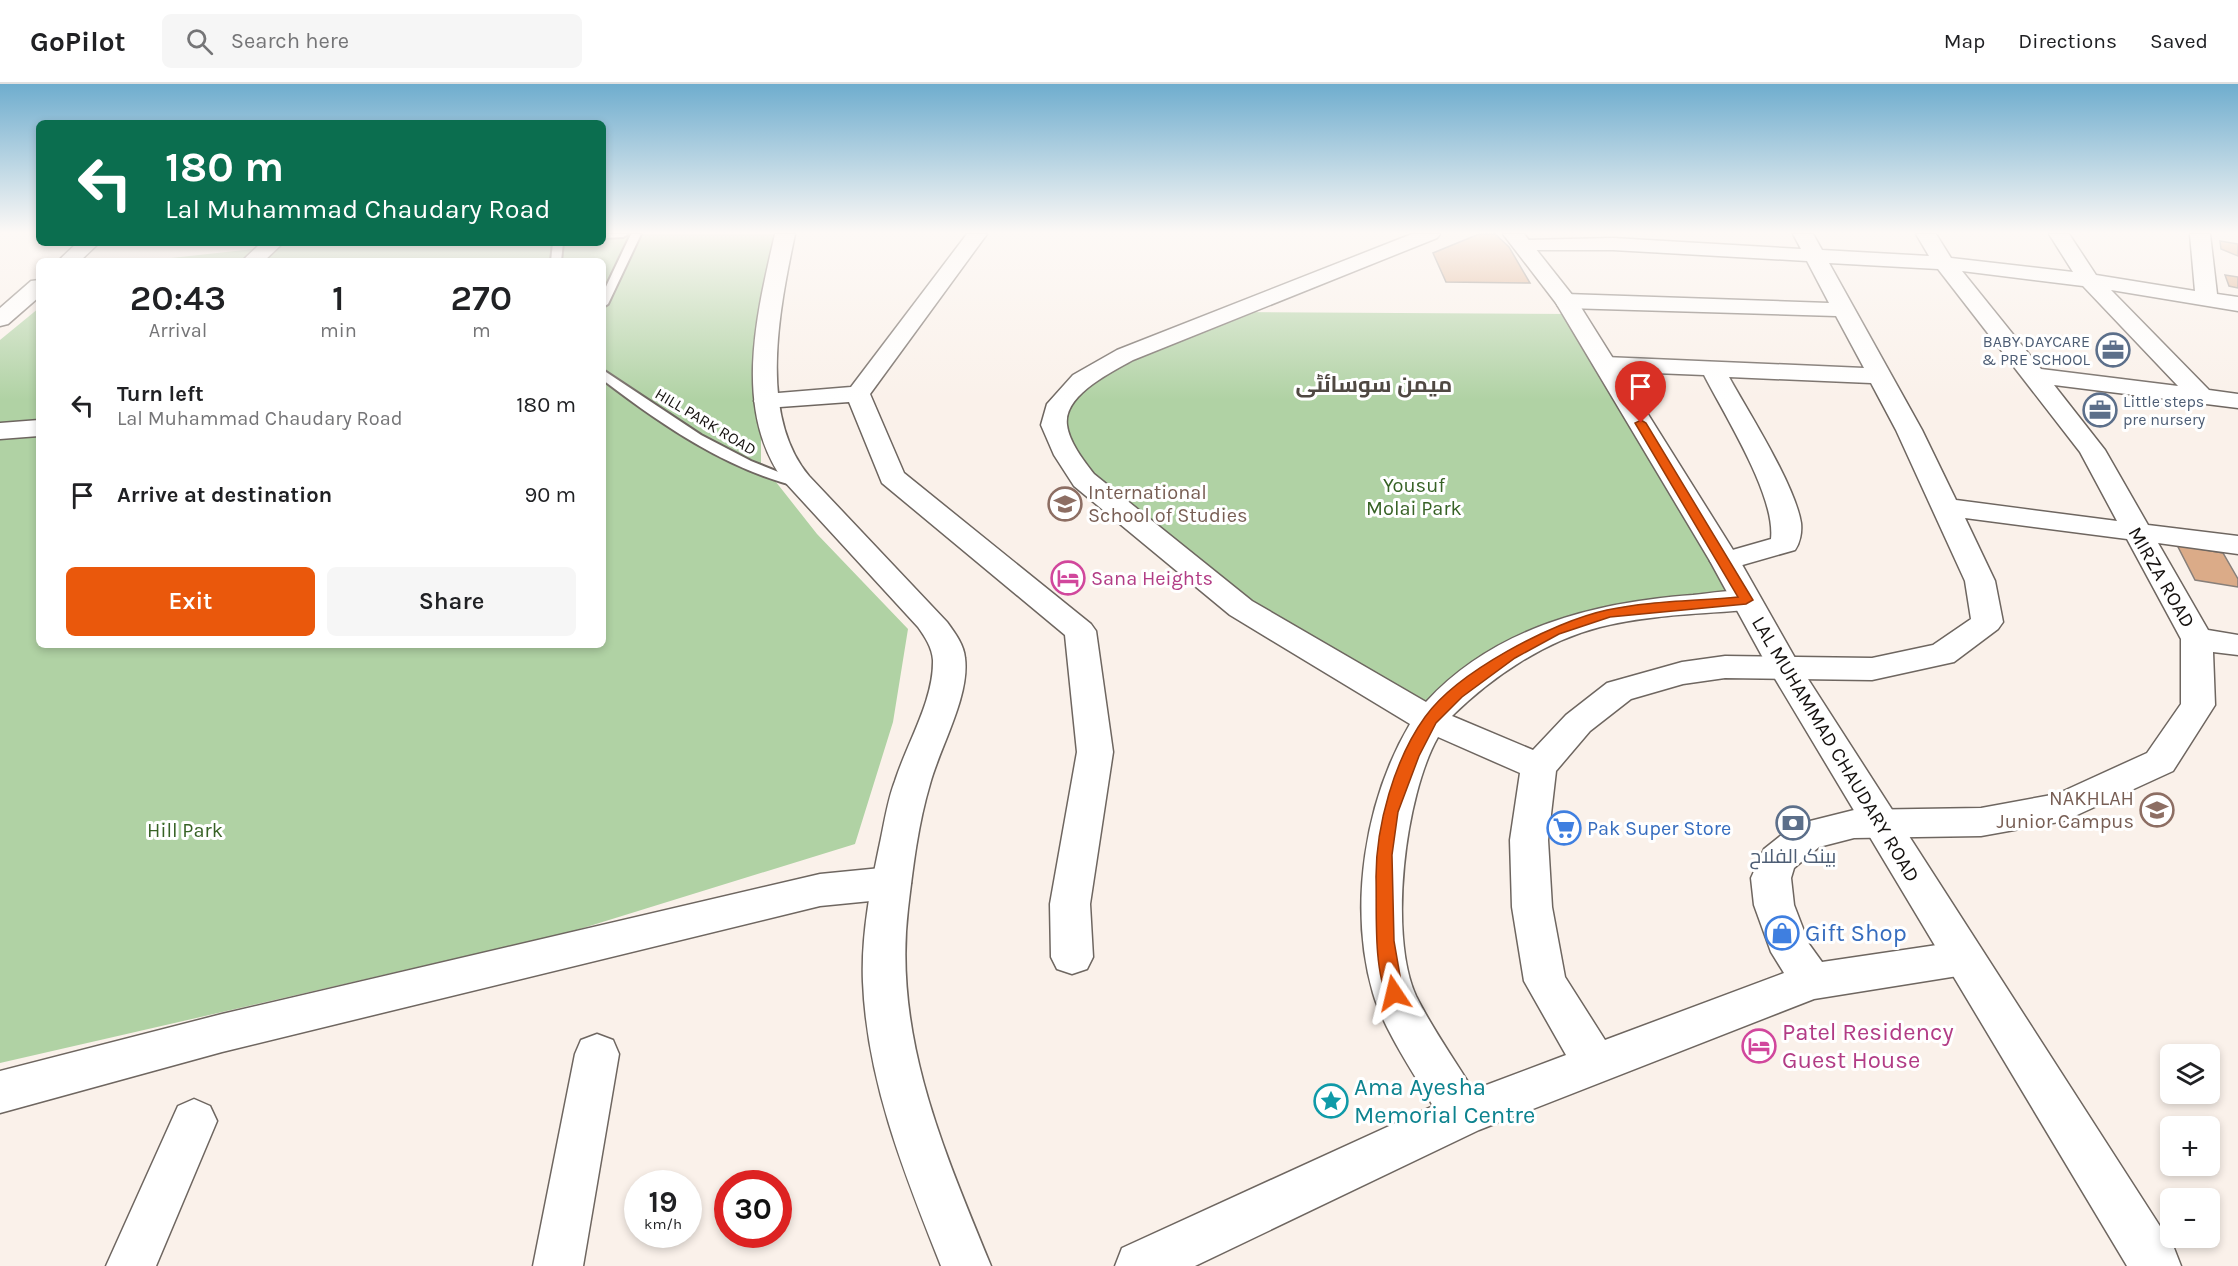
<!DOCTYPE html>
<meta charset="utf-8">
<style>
body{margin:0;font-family:Karla,Cairo,sans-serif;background:#f6f6f6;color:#202124;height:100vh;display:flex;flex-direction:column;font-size:22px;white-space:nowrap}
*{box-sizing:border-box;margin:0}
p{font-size:20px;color:#757577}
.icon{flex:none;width:33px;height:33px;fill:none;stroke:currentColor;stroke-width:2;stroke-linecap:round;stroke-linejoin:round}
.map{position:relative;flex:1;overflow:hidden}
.panel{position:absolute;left:36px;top:174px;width:570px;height:390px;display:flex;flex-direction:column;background:#fff;border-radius:9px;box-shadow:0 3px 9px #0003}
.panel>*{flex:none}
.guide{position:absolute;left:36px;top:36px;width:570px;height:126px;border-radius:9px;box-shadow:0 3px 9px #0003;background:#0b6e4f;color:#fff;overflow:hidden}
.controls{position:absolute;left:2160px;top:960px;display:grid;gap:12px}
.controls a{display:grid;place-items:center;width:60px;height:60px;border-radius:9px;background:#fff;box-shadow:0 3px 9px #0003;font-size:30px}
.speed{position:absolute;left:624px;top:1086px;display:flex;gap:12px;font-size:30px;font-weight:700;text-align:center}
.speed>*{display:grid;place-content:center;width:78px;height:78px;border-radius:50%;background:#fff;box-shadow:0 3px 9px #0003;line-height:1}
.speed small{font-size:15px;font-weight:400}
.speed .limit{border:9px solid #d22;background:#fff;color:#111}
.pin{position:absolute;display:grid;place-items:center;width:51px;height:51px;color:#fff;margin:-62px -26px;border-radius:50% 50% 50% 0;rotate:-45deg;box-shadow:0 0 6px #0007}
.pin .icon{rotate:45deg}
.me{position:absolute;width:66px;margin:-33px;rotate:350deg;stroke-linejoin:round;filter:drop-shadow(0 0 4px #0008)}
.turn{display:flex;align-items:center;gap:21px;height:126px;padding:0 30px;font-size:27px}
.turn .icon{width:78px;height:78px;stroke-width:2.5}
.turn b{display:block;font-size:42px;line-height:51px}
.eta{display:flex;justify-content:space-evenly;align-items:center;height:102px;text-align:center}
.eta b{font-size:36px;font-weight:600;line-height:42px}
.action{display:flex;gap:12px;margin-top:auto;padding:12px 30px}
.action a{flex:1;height:69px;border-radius:9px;background:#ea580c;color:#fff;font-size:24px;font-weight:600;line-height:69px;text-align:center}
.action a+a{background:#f6f6f6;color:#202124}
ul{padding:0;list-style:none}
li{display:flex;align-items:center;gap:18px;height:90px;padding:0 30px}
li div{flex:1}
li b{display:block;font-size:22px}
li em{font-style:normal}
header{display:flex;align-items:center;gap:36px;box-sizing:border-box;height:84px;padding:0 30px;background:#fff;border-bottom:2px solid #e0e0e0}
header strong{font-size:28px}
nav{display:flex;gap:33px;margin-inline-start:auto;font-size:21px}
.search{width:420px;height:54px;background:#f6f6f6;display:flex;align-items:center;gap:15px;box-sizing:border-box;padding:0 21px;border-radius:9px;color:#757577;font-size:22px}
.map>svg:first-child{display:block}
.green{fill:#b0d2a4}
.building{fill:#dbab88;stroke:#877f79;stroke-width:1.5}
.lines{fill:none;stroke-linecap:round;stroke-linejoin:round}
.lane-casing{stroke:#6e6660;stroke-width:4}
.street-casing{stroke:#6e6660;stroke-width:3}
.secondary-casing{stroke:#6e6660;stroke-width:3}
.lane{fill:#fff;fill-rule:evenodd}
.street{fill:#fff;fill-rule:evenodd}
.secondary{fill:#fff;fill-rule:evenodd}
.route{fill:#ea580c;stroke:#983908;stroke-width:1.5}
.labels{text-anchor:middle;stroke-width:6;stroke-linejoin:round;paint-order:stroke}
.far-service-label{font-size:16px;fill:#4e5e75;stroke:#fff;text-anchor:end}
.far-street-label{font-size:16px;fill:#15110f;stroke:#fff}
.park-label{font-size:20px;fill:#376225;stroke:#fff}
.education-label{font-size:20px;fill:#785e54;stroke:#fff;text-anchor:start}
.street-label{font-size:20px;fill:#15110f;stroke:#fff}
.hotel-label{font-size:20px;fill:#b23c85;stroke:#fff;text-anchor:start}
.shop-label{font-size:20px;fill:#366cbe;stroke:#fff;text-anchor:start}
.service-label{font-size:20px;fill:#4e5e75;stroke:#fff}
.far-district-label{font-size:22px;font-weight:bold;fill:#4f4842;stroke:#fff}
.near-shop-label{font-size:24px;fill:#366cbe;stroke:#fff;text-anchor:start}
.near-hotel-label{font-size:24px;fill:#b23c85;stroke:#fff;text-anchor:start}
.near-culture-label{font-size:24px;fill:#0d838f;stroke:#fff;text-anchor:start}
</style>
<header>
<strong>GoPilot</strong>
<div class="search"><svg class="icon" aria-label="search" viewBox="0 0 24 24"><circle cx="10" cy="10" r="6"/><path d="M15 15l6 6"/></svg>Search here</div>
<nav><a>Map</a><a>Directions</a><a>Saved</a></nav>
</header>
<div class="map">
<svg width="2238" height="1182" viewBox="0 0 2238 1182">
<rect width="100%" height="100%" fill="#faf1ea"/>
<path class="green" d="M603 150H779L761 251V379L817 450 908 545 893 638 855 760 567 849 0 979V256L39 224V561H603V177H144L309 159H603Z
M1233 228 1574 230 1740 504 1554 547 1430 636 1241 524 1084 396 1059 320 1082 296Z"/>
<path class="building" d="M1479 150H1495L1509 163 1530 199 1446 198 1433 169Z
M2220 157 2238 160V172L2221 165Z
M2225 191 2238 193V204L2229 202Z
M2177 461 2223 469 2238 495V503L2195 496Z"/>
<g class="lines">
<defs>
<path id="lane" d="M603 150H628L623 153 603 154Z
M631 150H641L608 220 603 223V209Z
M553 159H563L561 177H551Z
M603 286 701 351 751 377 806 399 799 403C726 385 662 341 603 296Z"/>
<path id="street" d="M967 150H987L870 310 904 389 1091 540 1096 547 1113 668 1090 820 1093 873 1087 885 1072 890 1057 885 1051 873 1050 820 1077 668 1065 551 882 399 849 318 766 324 757 322 754 317 757 312 766 310 851 303Z
M1412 150H1440L1437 154 1133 276C1112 288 1063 311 1067 341 1069 358 1084 377 1094 390L1252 517 1426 618C1495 543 1596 518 1693 511 1714 509 1737 504 1757 509L1761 516 1757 523 1746 526C1698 530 1647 531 1600 543 1545 557 1493 592 1452 632L1533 666 1566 631 1607 599 1682 578 1725 572 1872 574 1933 561 1971 535 1965 497 1896 346 1871 299 1729 293C1749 329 1795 401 1801 439 1802 448 1800 459 1795 466L1725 486 1715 483 1710 477 1715 471 1771 455C1776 412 1725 332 1704 291L1605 287 1597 285 1593 280 1597 275 1605 273 1864 284 1836 232 1566 224 1558 222 1555 217 1558 212 1566 210 1829 219 1807 177 1613 166H1518L1515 162 1518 158 1525 156 1613 154 1801 165 1793 150H1813L1822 166 1929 172 1916 150H1936L1951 174 2073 188 2049 150H2069L2096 191 2195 207 2190 150H2210L2217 210 2238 213V227L2111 206 2209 306 2238 310V324L2054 301 2105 366 2148 441 2238 452V470L2158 459 2208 546 2238 551V571L2213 568 2215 621 2173 687 2064 737 1981 752 1854 754 1819 763 1794 784 1791 794 1794 821 1809 860 1822 878 1964 857 1979 862 1985 874 1979 886 1964 891 1814 915 1479 1046 1195 1182H1115L1122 1164 1433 1022C1414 990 1383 944 1373 909 1348 823 1365 716 1410 640L1230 531 1074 402 1054 371 1041 341 1047 320 1073 291 1117 266ZM1829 179 1938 185 2080 368 2117 437 1956 416 1922 346ZM1962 187 2083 202 2178 302 2041 285ZM1965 434 2127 455 2181 555V620L2147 669 2057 710 1981 724 1854 726 1794 741 1764 765 1751 794 1754 821 1771 868 1784 889 1605 956 1565 893 1552 823 1548 756 1556 687 1590 647 1631 615 1683 600 1725 594 1872 596 1954 578 1998 545 2003 538 1995 497ZM1438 653 1520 689 1510 756 1512 823 1524 897 1566 971 1473 1006C1454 975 1432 944 1416 912 1388 851 1405 711 1438 653Z
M77 159H99L80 177H58Z
M261 159H283L264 177H242Z
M39 196V213L8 240 0 242V224L31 197Z
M39 336V352L0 355V339Z
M891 783 905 788 911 799 905 810 891 815 820 822 222 968 0 1029V987L222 930 820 790Z
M597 950 613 956 619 970 583 1182H533L575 970 581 956Z
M194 1015 210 1022 217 1037 156 1182H106L178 1022Z"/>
<path id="secondary" d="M775 150H795C780 223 757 330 809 392L947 538C955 549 964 561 965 574 970 612 940 663 930 700 918 740 913 783 908 825 893 952 944 1067 991 1182H941C905 1091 867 998 863 898 861 850 871 801 881 754 885 735 888 715 895 697 907 659 934 616 933 576 932 563 925 553 918 543L784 397C732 326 757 229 775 150Z
M1503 150H1524L1577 217 1740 477 1799 581 2174 1164 2181 1182H2127L1768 583 1710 477 1556 219Z"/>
</defs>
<use href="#lane" class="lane-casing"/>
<use href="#street" class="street-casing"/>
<use href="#secondary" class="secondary-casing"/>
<use href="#lane" class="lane"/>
<use href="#street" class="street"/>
<use href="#secondary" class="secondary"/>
</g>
<linearGradient id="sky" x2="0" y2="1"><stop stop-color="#6fadce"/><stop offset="0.47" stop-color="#fdf9f6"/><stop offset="1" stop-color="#fdf9f6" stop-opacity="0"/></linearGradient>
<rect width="2238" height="316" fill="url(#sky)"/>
<path class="route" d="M1641 336 1646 339 1753 516 1746 520 1610 533 1559 550 1515 574 1462 613 1436 639 1419 672 1398 728 1392 771 1394 857 1403 909 1400 915 1394 917 1388 915C1373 884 1377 827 1376 793 1376 742 1394 676 1425 633 1457 588 1552 538 1607 526 1647 517 1696 517 1738 513L1635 339Z"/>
<defs>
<symbol id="office-ring" viewBox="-11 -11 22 22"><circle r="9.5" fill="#fff" stroke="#5c6f8a" stroke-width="1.5"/><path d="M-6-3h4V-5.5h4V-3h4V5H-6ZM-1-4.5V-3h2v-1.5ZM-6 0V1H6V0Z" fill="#5c6f8a"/></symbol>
<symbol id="school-ring" viewBox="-11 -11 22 22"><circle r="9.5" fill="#fff" stroke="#8d6e63" stroke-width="1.5"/><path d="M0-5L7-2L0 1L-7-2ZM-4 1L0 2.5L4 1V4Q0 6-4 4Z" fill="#8d6e63"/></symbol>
<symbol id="hotel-ring" viewBox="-11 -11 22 22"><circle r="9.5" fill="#fff" stroke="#d1479c" stroke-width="1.5"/><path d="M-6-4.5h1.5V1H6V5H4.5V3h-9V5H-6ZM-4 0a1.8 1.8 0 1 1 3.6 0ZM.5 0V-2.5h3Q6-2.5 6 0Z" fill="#d1479c"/></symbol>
<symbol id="bank-ring" viewBox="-11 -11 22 22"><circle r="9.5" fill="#fff" stroke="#5c6f8a" stroke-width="1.5"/><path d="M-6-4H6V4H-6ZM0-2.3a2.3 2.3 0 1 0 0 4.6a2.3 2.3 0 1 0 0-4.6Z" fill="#5c6f8a"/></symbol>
<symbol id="supermarket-ring" viewBox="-11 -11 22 22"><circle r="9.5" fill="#fff" stroke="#3f7fe0" stroke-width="1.5"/><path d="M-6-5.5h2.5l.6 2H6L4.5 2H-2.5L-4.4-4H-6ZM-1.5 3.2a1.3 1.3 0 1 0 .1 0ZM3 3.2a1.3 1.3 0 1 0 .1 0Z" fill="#3f7fe0"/></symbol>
<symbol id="shop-ring" viewBox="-11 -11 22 22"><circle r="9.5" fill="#fff" stroke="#3f7fe0" stroke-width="1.5"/><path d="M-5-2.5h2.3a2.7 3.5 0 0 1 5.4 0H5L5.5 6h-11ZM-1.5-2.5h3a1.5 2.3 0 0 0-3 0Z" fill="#3f7fe0"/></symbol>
<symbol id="sight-ring" viewBox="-11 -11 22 22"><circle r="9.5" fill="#fff" stroke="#0f9aa8" stroke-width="1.5"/><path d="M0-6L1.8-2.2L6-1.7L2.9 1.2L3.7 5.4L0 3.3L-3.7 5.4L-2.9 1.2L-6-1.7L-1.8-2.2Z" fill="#0f9aa8"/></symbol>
</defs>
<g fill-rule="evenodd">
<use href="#office-ring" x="2094" y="247" width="38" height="38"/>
<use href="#office-ring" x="2081" y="307" width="38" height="38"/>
<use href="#school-ring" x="1046" y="401" width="38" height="38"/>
<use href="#hotel-ring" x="1049" y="475" width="38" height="38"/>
<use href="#school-ring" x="2138" y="707" width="38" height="38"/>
<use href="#bank-ring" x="1774" y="720" width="38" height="38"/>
<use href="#supermarket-ring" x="1545" y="725" width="38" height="38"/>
<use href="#shop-ring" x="1763" y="830" width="38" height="38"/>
<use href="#hotel-ring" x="1740" y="943" width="38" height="38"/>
<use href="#sight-ring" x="1312" y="998" width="38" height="38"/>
</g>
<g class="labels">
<g class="far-service-label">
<text x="2090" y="263">BABY DAYCARE<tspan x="2090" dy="18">&amp; PRE SCHOOL</tspan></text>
<text x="2123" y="323" text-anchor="start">Little steps<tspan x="2123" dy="18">pre nursery</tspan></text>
</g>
<g class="far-street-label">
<text transform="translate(706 337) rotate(31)" y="6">HILL PARK ROAD</text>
</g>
<g class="park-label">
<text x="1414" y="408">Yousuf<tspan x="1414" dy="23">Molai Park</tspan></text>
<text x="185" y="753">Hill Park</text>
</g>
<g class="education-label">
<text x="1088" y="415">International<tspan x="1088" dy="23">School of Studies</tspan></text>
<text x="2134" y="721" text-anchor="end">NAKHLAH<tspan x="2134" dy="23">Junior Campus</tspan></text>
</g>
<g class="street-label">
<text transform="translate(2162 493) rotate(60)" y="7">MIRZA ROAD</text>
<text transform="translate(1836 665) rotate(59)" y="7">LAL MUHAMMAD CHAUDARY ROAD</text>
</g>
<g class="hotel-label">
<text x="1091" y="501">Sana Heights</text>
</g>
<g class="shop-label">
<text x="1587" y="751">Pak Super Store</text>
</g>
<g class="service-label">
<text x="1793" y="779">بینک الفلاح</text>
</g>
<g class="far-district-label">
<text x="1374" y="308">میمن سوسائٹی</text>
</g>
<g class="near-shop-label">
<text x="1805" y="857">Gift Shop</text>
</g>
<g class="near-hotel-label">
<text x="1782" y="956">Patel Residency<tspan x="1782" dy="28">Guest House</tspan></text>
</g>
<g class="near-culture-label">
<text x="1354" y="1011">Ama Ayesha<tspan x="1354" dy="28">Memorial Centre</tspan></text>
</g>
</g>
</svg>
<div class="controls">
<a><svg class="icon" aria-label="layers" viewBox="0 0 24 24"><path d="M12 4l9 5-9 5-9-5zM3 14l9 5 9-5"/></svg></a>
<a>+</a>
<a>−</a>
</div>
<div class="speed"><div>19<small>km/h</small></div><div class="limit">30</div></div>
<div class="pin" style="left:1641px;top:339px;background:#d93025"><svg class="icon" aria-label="arrive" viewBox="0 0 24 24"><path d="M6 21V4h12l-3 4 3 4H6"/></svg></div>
<svg class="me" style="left:1394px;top:909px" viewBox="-20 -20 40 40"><path d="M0-17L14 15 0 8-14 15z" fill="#ea580c" stroke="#fff" stroke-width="4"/></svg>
<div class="guide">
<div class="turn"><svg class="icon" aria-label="left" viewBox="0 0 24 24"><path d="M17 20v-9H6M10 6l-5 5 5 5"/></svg><div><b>180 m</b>Lal Muhammad Chaudary Road</div></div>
</div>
<section class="panel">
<div class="eta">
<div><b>20:43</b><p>Arrival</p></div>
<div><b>1</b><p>min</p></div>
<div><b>270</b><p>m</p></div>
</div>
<ul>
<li><svg class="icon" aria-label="left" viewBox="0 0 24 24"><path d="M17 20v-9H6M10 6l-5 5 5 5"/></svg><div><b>Turn left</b><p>Lal Muhammad Chaudary Road</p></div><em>180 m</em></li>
<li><svg class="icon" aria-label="arrive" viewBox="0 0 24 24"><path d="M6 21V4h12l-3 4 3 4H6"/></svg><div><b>Arrive at destination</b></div><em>90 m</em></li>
</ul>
<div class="action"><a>Exit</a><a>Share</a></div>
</section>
</div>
